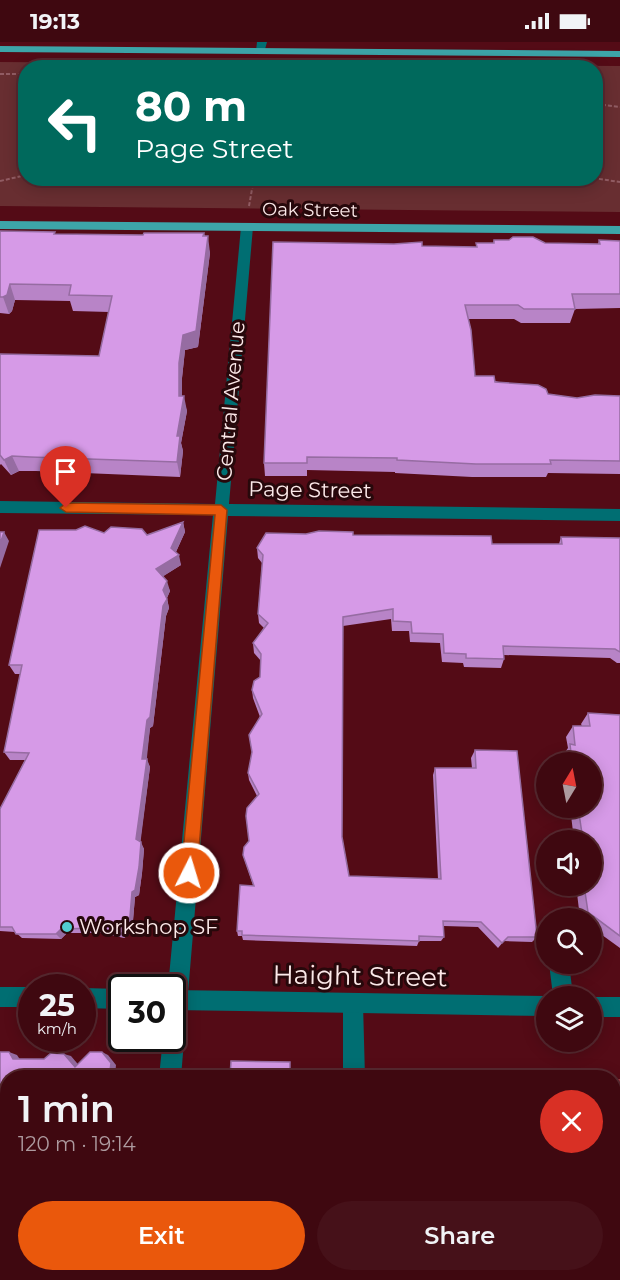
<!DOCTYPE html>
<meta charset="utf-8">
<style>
body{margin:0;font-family:Montserrat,sans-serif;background:#461119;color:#f1f3f6;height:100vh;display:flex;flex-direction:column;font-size:22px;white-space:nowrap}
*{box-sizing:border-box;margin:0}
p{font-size:20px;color:#ad9a9f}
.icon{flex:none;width:33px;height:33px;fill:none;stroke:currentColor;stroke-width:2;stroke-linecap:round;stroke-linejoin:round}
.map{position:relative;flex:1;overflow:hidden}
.sheet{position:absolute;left:0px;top:1028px;width:621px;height:212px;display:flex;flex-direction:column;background:#3f0810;border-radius:24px 24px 0 0;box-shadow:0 3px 15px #0003,0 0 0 2px #582930}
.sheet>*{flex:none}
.top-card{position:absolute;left:18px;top:18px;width:585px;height:126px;border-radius:24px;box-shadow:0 3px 15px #0003,0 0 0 2px #582930;background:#00695c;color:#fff;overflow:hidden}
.needle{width:39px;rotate:10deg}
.controls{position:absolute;left:536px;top:710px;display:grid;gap:12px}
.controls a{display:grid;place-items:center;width:66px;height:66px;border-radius:50%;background:#3f0810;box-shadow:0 3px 15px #0003,0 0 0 2px #582930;font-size:30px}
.speed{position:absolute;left:18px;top:932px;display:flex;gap:12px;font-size:30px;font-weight:700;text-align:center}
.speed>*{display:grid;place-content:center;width:78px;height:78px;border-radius:50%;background:#3f0810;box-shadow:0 3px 15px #0003,0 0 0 2px #582930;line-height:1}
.speed small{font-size:15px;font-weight:400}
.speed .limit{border:3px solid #111;border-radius:9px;background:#fff;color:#111}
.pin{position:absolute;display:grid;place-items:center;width:51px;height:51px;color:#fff;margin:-62px -26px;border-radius:50% 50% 50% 0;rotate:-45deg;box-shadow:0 0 6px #0007}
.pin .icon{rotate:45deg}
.me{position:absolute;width:66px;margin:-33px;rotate:5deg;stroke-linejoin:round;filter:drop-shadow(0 0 4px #0008)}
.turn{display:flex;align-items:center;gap:21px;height:126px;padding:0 18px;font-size:27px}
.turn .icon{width:78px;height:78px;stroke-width:2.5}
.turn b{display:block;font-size:42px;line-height:51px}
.round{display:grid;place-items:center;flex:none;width:63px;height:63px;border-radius:32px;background:#461119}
.head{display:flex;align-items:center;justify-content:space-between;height:102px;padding:0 18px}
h1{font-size:36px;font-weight:600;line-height:45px}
.button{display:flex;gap:12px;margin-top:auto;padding:12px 18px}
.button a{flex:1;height:69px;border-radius:36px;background:#ea580c;color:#fff;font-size:24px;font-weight:600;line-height:69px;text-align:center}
.button a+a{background:#461119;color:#f1f3f6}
.status{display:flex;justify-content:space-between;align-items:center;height:42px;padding:0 30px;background:#3f0810;direction:ltr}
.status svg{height:16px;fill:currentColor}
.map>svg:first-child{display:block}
.green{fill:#682e31;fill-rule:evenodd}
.forest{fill:#983b42}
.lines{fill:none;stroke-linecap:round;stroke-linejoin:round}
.path-far1{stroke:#915c63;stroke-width:2;stroke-dasharray:4 2;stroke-linecap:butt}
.path{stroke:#915c63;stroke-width:4.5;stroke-dasharray:8 4;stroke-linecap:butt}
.service{fill:#006e72;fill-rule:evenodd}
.minor{fill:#006e72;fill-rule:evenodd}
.tertiary{fill:#006e72;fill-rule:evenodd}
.primary{fill:#3da5a9;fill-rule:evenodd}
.wall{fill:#b884c7}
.shaded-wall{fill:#966ca2}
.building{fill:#d69ae7;stroke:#966ca2;stroke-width:1.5}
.route{fill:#ea580c;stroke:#983908;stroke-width:1.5}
.poi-dot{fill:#51ccd1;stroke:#27080b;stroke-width:2}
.labels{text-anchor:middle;stroke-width:6;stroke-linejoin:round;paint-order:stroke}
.far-street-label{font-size:18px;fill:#fce9e9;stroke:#27080b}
.street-label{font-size:21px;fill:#fce9e9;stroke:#27080b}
.poi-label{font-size:21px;fill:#fce9e9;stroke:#27080b;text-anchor:start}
.near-street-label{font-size:26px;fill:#fce9e9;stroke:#27080b}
</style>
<div class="status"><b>19:13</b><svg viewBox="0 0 49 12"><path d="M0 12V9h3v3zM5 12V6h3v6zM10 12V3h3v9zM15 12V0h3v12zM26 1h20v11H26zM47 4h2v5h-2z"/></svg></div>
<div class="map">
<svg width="620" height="1238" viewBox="0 0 620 1238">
<rect width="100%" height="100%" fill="#540b16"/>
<path class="green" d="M0 20 620 24V170L0 164ZM26 26H596V136H26Z"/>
<path class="forest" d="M614 1037H620V1238H433V1232H614Z"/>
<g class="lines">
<path class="path-far1" d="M0 32H26
M596 62 620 65
M593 136 620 140
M0 139 26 133
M249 164 254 136"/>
<path class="path" d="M601 1232 607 1238"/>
<path class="service" d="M549 921H569L573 954H553Z"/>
<path class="minor" d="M257 0H267L264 11 256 9Z
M247 181 253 185 229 462 620 467V479L228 474 181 1035H159L163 996H172V945H168L213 473 0 471V459L215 462 241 185Z
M353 951 360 954 363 961 365 1035H343V961L346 954Z
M140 1232H164V1238H140Z
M345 1232H369L370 1238H346Z"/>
<path class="tertiary" d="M0 945H32V965H0Z
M82 946 122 947V967L82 966Z
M172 948 546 954V974L172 968Z
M591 955H620V975H591Z"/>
<path class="primary" d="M0 4 620 9V15L0 10Z
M0 179 620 184V192L0 187Z"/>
</g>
<path class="wall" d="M0 189 56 192 143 193 204 191 210 211 198 305 185 308 182 336V354L187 369 181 401 183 409 180 435 36 429H19L11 433 1 422 0 423V312L99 314 109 270 73 269 70 259 15 258 12 269 9 272 0 271Z
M494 198 545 201 598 202 599 198 620 199V266L575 267 570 281H521L514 277H468L475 334 548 352 577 356 620 354V432L548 431 546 435H472L395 431V430L307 428V434H265L264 421 422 204 476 205V201H493Z
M183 480 185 490 176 510 181 523 163 534 170 549 167 556 169 566 166 574 153 684 150 686 146 717 150 725 140 800 144 807 142 831 139 853 135 855 132 890 124 896 102 891H67L61 897 22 896 15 890 0 889V767L25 718H10L4 710 21 632H15L9 623 104 491 147 493Z
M353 493 492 502H559L561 495 620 496V621H617L610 616 504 613V617L501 626 464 625 463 621 442 620 440 601 410 600 409 589H392L391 577 343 584 342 795 349 834 438 837 433 733 435 726H472L471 716 475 708 537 895 532 900 504 899 498 906 478 885 444 884V895L441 899H419L417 904 243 898 242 894H238L237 889 253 843 243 813 249 799 257 754 249 738 248 731 260 675 253 656 252 648 260 635 261 619 254 611 253 601 264 586 259 581 258 572 262 521 258 516 257 506Z
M588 671 620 673V906L591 885V876H580L576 843H591V798H574L570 765H591V720H564L563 713 568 706 566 695 573 684H582L581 682Z"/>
<path class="shaded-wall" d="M208 194 210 211 198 305 185 308 182 336V368L184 354 187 369 181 401 183 409 180 435 177 420 179 321 183 293Z
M10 242 15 258 12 269 9 272 3 255Z
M12 414 19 429 11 433 4 418Z
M183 480 185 490 173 516 171 506Z
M4 490 9 499 0 526V502Z
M179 513 181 523 159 537 156 527Z
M167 539 170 549 166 558 163 548Z
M167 557 169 566 166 574 153 684 150 686 146 725 142 717 147 678 163 564Z
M147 717 150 725 140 804 136 797Z
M141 800 144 807 142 831 139 853 135 855 132 890 124 896 120 892 132 850Z
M61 887 67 891 61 897 56 892Z
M9 1010 17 1013 21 1019 13 1017Z
M102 1010 108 1013 116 1023 115 1035H109Z
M64 1012 71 1014 82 1027 75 1025Z
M83 1232H86L85 1238H79L80 1235Z"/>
<path class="building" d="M0 189 55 190 54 192 143 193 144 191H204L203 194H208L196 289 183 293 179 321V354H184L177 394H180L177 420 30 415 12 414 4 418 0 413V312L99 314 112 254 69 253 71 243 10 242 7 253 3 255H0Z
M513 195H533L545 201 600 202 599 198 620 199V252H572L575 267H524L518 263H465L471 288 475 334H494L495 340 538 343 546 347 548 352 577 356 595 353 620 354V419L550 418 551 422H476L397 418V416L307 415V421H264L273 200 394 202 422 200V204L477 205 476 201H494V198H509Z
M183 480 171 506 179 513 156 527 167 539 163 548 167 557 163 564 150 675 147 678 142 717H147L136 797 141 800 139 825 135 848 132 850 129 886 120 892 98 886 61 887 56 892H16L12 885H0V767L29 711 4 710 22 623H9L39 488H76L85 484 104 491 111 485 142 487 147 493Z
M319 489 353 490V493L491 494 492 502H562L561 495 620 496V610L615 607 503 604 504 617 466 616V612L444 611 443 592 412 591 411 580 393 579V567L343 575 342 795 349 834 441 837 435 726H476L475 708 517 709 537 895H508L502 901 481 880 443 879 444 895 419 894V899L242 893V889H237L240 843 254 844 243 813 244 805 249 799 246 774 247 766 259 752 248 731 252 710 249 693 262 672 252 648 254 639 260 635 261 612 253 601 268 581 258 572 263 513 257 506 266 491 306 492Z
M0 490H4L0 502Z
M588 671 620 673V894L588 870 584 843H591V798H583L578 765H591V720H572L570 702 575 703 573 684H590Z
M0 1010H9L13 1017H44L51 1011 64 1012 75 1025 90 1010H102L111 1021 109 1035H8V1232H83L80 1235 79 1238H0Z
M231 1019 290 1020V1035H230Z
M224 1232H277L276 1238H224Z"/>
<path class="route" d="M66 461 221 463 227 468 197 831 195 837 189 839 184 837 181 831 215 473 66 470 60 466Z"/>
<circle class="poi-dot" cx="67" cy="885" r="6"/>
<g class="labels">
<g class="far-street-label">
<text transform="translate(310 168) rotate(1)" y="6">Oak Street</text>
</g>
<g class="street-label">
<text transform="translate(231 359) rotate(-85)" y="7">Central Avenue</text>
<text transform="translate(310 448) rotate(1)" y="7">Page Street</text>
</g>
<g class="poi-label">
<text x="79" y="892">Workshop SF</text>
</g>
<g class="near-street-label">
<text transform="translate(360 934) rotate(1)" y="9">Haight Street</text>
</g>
</g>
</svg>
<div class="controls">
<a><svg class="needle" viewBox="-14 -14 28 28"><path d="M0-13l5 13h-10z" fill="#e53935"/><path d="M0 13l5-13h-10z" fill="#ad9a9f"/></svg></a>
<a><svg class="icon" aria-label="sound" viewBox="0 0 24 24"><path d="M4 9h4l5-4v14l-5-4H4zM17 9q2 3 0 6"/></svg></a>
<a><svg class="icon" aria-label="search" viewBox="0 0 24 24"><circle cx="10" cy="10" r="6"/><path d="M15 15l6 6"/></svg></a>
<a><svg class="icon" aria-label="layers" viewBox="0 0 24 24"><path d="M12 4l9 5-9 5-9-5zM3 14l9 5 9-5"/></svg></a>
</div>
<div class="speed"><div>25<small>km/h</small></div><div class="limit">30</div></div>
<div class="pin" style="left:66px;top:466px;background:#d93025"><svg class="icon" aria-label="arrive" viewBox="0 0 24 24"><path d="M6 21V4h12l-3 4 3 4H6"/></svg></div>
<svg class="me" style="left:189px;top:831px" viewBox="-20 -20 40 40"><circle r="17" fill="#ea580c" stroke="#fff" stroke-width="3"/><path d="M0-11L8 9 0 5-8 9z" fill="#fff"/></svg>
<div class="top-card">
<div class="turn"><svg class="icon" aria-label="left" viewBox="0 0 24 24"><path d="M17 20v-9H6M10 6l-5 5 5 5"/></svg><div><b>80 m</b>Page Street</div></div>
</div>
<section class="sheet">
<div class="head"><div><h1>1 min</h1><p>120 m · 19:14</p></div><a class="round" style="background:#d93025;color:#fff"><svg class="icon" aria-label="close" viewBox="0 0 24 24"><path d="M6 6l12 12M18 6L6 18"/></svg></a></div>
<div class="button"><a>Exit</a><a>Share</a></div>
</section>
</div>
